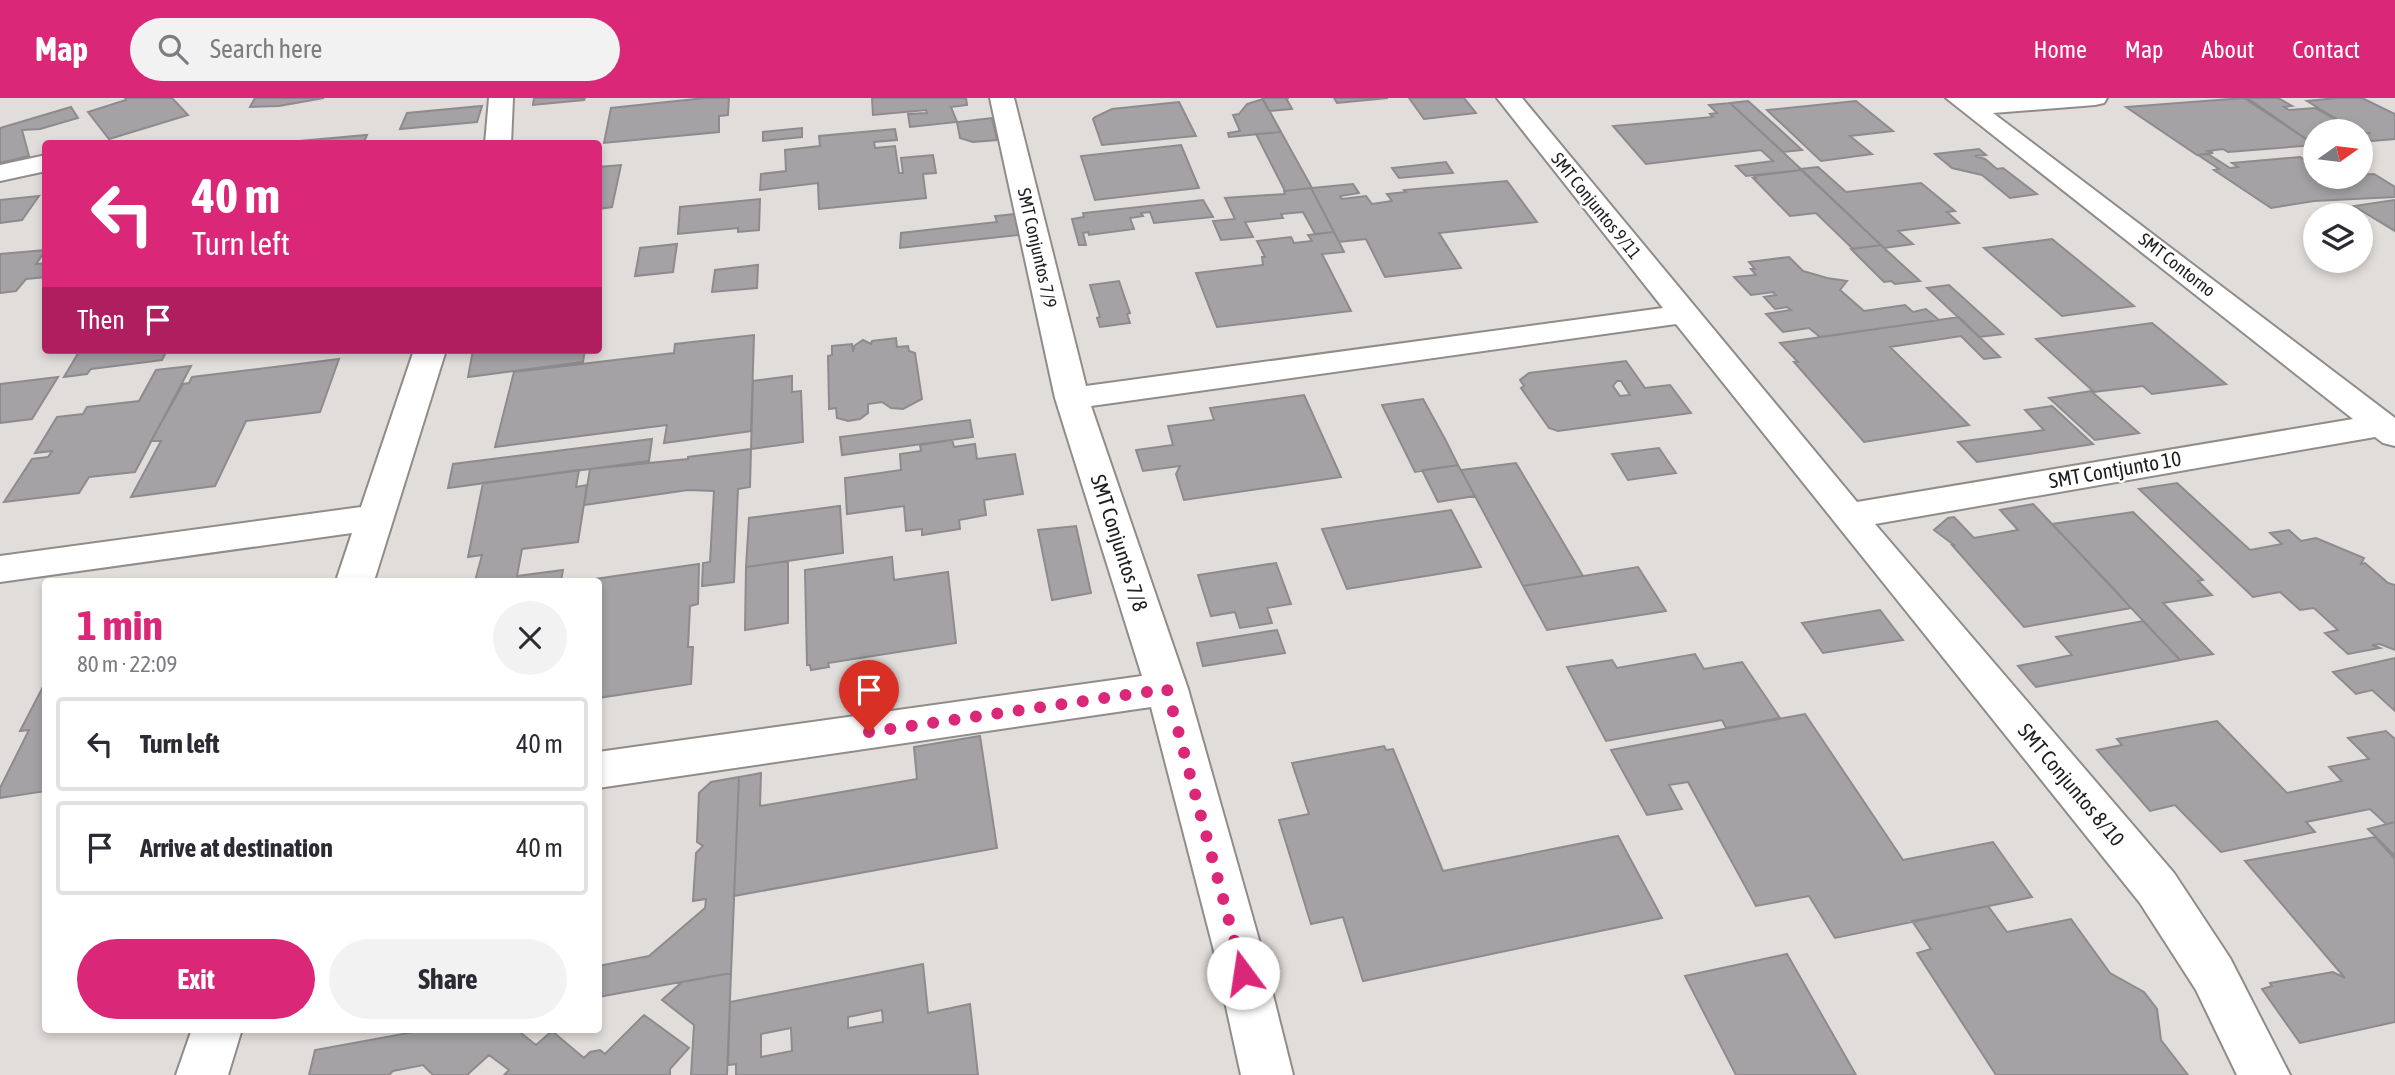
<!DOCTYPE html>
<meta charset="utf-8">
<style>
body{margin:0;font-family:"Asap Condensed",sans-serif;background:#f2f2f3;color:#2b2b33;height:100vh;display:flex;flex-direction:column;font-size:26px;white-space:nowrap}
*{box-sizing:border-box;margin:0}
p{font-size:23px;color:#7c7c81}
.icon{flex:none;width:38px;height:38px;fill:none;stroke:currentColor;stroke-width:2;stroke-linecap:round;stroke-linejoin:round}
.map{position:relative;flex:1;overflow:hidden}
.panel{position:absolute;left:42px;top:480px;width:560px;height:455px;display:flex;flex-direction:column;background:#fff;border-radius:7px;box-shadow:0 4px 10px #0003}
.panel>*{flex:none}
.hud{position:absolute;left:42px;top:42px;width:560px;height:214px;border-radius:7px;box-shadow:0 4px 10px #0003;background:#db2777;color:#fff;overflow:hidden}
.needle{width:46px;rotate:76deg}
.controls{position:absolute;left:2303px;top:21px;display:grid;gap:14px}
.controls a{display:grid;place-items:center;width:70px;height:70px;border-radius:50%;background:#fff;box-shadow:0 4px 10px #0003;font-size:35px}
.pin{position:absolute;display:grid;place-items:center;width:60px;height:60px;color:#fff;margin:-72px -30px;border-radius:50% 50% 50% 0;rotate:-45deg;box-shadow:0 0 7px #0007}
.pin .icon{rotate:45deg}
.me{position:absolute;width:77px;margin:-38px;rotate:346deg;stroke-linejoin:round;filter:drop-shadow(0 0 5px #0008)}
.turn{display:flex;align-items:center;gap:24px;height:147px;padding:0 35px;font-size:32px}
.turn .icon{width:91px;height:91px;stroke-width:2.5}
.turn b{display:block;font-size:49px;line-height:60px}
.then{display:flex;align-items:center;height:66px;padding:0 35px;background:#0003;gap:14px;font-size:26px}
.round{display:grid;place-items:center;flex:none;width:74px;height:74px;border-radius:37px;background:#f2f2f3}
.headline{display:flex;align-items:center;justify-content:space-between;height:119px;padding:0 35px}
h1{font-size:42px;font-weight:700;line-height:52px;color:#db2777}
.cta{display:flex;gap:14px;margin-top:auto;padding:14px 35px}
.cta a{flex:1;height:80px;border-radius:42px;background:#db2777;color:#fff;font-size:28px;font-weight:700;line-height:80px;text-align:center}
.cta a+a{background:#f2f2f3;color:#2b2b33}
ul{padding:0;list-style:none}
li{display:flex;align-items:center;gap:21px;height:94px;margin:0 14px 10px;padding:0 21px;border:4px solid #e1e1e2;border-radius:7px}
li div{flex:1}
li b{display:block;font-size:26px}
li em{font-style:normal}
header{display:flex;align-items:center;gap:42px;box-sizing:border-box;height:98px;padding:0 35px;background:#db2777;color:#fff}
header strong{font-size:33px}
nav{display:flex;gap:38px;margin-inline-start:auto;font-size:24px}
.search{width:490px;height:63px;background:#f2f2f3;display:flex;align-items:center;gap:18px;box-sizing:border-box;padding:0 24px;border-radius:38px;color:#7c7c81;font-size:26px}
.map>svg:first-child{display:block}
.building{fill:#a4a2a5;stroke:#8d8b8e;stroke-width:2;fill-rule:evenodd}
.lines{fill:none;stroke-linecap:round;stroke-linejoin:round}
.minor-casing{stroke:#908c8a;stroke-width:4}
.minor{fill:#fff;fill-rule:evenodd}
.route{stroke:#db2777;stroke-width:12;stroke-dasharray:0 21.6}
.labels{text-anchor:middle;stroke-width:5;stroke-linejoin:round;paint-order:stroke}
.far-street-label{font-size:18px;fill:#1f1d1d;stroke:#fff}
.street-label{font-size:21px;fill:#1f1d1d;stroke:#fff}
</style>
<header>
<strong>Map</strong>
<div class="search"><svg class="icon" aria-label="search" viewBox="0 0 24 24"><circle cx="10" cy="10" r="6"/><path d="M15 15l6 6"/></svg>Search here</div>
<nav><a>Home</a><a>Map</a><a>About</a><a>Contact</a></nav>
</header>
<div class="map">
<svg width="2395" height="977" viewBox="0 0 2395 977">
<rect width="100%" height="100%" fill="#e1dddb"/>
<path class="building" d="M125 0H172L188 17 109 41 88 14 126 2Z
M255 0H324L279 8 250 9Z
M534 0H585L584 2 533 7Z
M705 0H729L728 17 719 18V34L604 45 611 10Z
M872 0H966L967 7 951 9 957 24 910 29 908 16 927 15 926 12 873 17Z
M1262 0H1289H1286L1292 11 1269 13Z
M1334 0H1388L1337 5Z
M1409 0H1464L1476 15 1424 21Z
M2244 0 2315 47 2228 54 2223 51 2208 53 2213 55 2197 57 2126 9Z
M2247 0H2278L2292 8 2284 9 2289 12 2315 10 2356 33H2315V47Z
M2337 0H2362L2395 16V41L2372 43 2361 36 2371 35 2361 36V33H2356L2307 3Z
M1263 1 1281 34 1229 39 1228 35 1240 33 1233 17 1239 16 1247 6Z
M1748 3 1777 29 1802 52 1783 54 1730 5Z
M1856 3 1893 33 1850 38 1872 56 1821 63 1767 12Z
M1179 4 1196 38 1102 47 1093 21 1095 19 1112 11Z
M1730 5 1802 72 1746 78 1736 68 1773 63 1761 52 1646 66 1613 28 1713 19 1710 16 1717 15 1709 7Z
M482 8 477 24 400 31 407 15Z
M71 9 78 20 40 31 22 32 29 58 0 65V30Z
M992 20 997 42 973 44 960 40 957 24Z
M802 30V39L763 43V34Z
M895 31 897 42 874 44 875 50 895 48 899 75H903L901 60 933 57 936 75 923 76 926 100 819 111 818 85 760 92 761 76 786 73 785 52 820 48 819 38Z
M1281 34 1312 90H1311L1285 93 1256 36Z
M367 37 363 46H296L299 43Z
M1181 47 1199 90 1095 102 1081 58Z
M1979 51 1986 57 1975 58 1985 61 1997 71 2003 70 2037 96 2010 100 1982 77 1952 70 1935 56Z
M2208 56 2230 70 2238 69 2232 65 2300 59 2315 69V79L2374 76 2395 89V99L2314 103 2271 110 2214 72 2219 71 2198 57Z
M1446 64 1453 75 1399 80 1392 70Z
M621 67 612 109 598 111V69Z
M1818 69 1846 94 1921 85 1955 113 1947 114 1959 125 1898 133 1913 146 1884 150 1800 71Z
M1802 72 1881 147 1853 151 1816 115 1790 118 1753 80H1756L1754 78Z
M1507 83 1537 124 1439 135 1461 170 1385 179 1366 141 1339 144 1311 90 1353 86 1359 95 1340 98 1342 101 1366 98 1372 106 1392 103 1387 96 1406 94 1404 92Z
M1311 90 1334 134 1315 136 1303 114 1281 116 1283 120 1245 124 1253 139 1221 142 1213 123 1235 121 1225 100 1285 96 1284 93Z
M39 98 22 122 0 125V102Z
M760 101 759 132 738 134V130L678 136 680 109Z
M1203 102 1213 119 1154 125 1150 114 1141 115 1143 118 1130 120 1134 131 1089 137 1088 134 1083 135 1086 147H1079L1072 121 1084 119 1083 115Z
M2395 102V133L2354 108Z
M1014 116 1019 137 900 150 901 135 997 124 995 118Z
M1334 134 1344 154 1322 156 1351 213 1217 229 1196 175 1263 167 1262 159H1265L1257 143 1291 139 1294 145 1312 143 1308 137Z
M2052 141 2134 208 2062 218 1984 150Z
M677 146 673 174 635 178 640 150Z
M1881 147 1884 150 1920 183 1895 186 1891 183 1884 184 1851 151Z
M46 152 36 166 46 165V179L26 181 16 193 0 195V156Z
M1789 159 1803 173 1827 180 1847 183 1840 192 1864 213 1905 207 1913 214 1926 211 1939 222 1820 239 1809 230 1783 234 1766 216 1791 212 1787 209 1775 211 1764 199 1776 197 1773 194 1751 197 1734 179 1756 177 1751 171H1755L1749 164Z
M758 167 757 190 712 194 715 172Z
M1119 183 1130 215 1127 216 1130 225 1100 229 1097 220 1100 219 1090 187Z
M1949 187 2003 236 1979 239 1927 190Z
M1959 219 2000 259 1984 261 1961 238 1890 249 1969 327 1864 344 1794 264H1798L1780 245Z
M2152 225 2226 286 2152 296 2143 288 2094 294 2036 241Z
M754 237 751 333 664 345 667 327 495 349 514 274 674 255 675 246Z
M896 240 897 249 908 248 909 253 915 255 922 301 903 311 891 310 882 304 868 306V315L860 321 848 323 837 320 836 310 829 311V307L828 258 832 257V248L852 246 853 254 854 248 863 242 871 246 872 243Z
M80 252H167L162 262 91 271 87 276 64 279Z
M473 252H585L583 264 468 279Z
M339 261 320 314 246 323 215 388 131 399 161 343H151L183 286 189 285 192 279Z
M1626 263 1645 290 1670 287 1691 315 1558 333 1549 330 1521 290 1524 288 1520 282 1529 275ZM1617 283H1621L1630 297 1620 298 1613 288Z
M191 268 135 374 89 379 79 395 4 404 32 361 48 359 52 353 35 355 57 319 83 316 87 309 139 303 156 272Z
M792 278V294L801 293 803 344 751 351 753 283Z
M58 279 32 321 0 325V286Z
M2091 293 2139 335 2095 342 2049 300Z
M1304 297 1341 379 1184 402 1176 376 1180 368 1143 373 1136 352 1173 347 1168 328 1214 322 1210 310Z
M1423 301 1445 341 1458 367 1415 374 1382 307Z
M2052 308 2093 346 1977 364 1958 344 2044 332 2025 312Z
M970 322 973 339 842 357 840 339Z
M652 341 649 363 448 390 453 366Z
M952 342 954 349 975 346 977 361 1015 356 1023 396 984 402 986 417 959 422 960 431 922 437V431L906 433 904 408 847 416 845 380 901 372 900 356 921 353 920 347Z
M1659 350 1676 375 1628 382 1612 356Z
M751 351 750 389 738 391 734 484 702 488 703 465 710 464 714 393 688 392 584 407 590 371 688 361V359Z
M1516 365 1583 478 1523 488 1461 372Z
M1458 367 1475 398 1438 404 1422 372Z
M579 372 576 389 587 387 578 444 522 451 517 478 563 472 561 483H475L482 457 468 459 483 385Z
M2177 385 2250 452 2282 446 2270 435 2289 432 2301 443 2316 440 2364 460 2361 466 2365 465 2388 485 2395 487V552L2380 546 2372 547 2380 550 2348 556 2325 535 2338 532 2314 510 2300 512 2280 494 2253 499 2139 391Z
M2033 406 2114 491 2131 510 2024 529 1952 447H1954L1934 432 1948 420 1954 419 1974 440 2018 432 2000 412Z
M840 408 843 455 746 469 749 420Z
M1451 412 1481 469 1347 491 1322 431Z
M2133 414 2203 482 2198 483 2212 497 2163 505 2213 556 2180 562 2052 426Z
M1076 428 1091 495 1052 502 1038 432Z
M892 459 894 482 948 474 956 545 828 565 829 569 811 572 810 567H807L805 472Z
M788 463V525L745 532 746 469Z
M1276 465 1291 506 1267 510 1272 525 1240 530 1235 514 1211 518 1198 477Z
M699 466 698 506 690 508 688 549H693L691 586 598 600V483H594L595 481Z
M1638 469 1666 513 1547 532 1523 488Z
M1880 512 1903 542 1823 555 1802 525Z
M2143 523 2180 562 2036 589 2018 568 2072 557 2056 539Z
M1277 532 1285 555 1203 568 1197 545Z
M1695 556 1704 571 1742 564 1780 620 1726 630 1722 622 1606 643 1567 569 1612 562 1617 570Z
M2395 560V613L2372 592 2356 596 2333 574Z
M46 583V693L0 700V690L29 632 20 633Z
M1805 616 1903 762 1993 744 2032 799 1835 840 1809 798 1756 808 1688 684 1669 687 1682 711 1647 717 1611 652Z
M2217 623 2287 695 2342 683 2329 669 2369 661 2348 640 2386 633 2395 641V724L2386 726 2370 711 2306 724 2315 734 2221 754 2175 707 2150 713 2097 652 2122 647 2117 641Z
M980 638 997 750 734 798 739 679 761 675 760 708 917 681 914 649Z
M1384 648 1386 652 1393 651 1443 773 1618 738 1662 820 1363 883 1343 819 1311 826 1279 722 1309 716 1292 665Z
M739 679 731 875 598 899V868L649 858 705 810 706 801 693 803 696 755 703 748 697 744 699 695 711 684Z
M2395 724V758L2368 731Z
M2375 739 2395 761V924L2300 945 2262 891 2272 888 2270 885 2333 874 2345 880 2245 763Z
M1988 808 2007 834 2071 821 2110 875 2144 894 2157 911 2161 942 2188 977H1996L1917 855 1931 851 1912 823Z
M1787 856 1856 977H1736L1685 878Z
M923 866 928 915 970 906 978 977H736V966L728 967 730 904ZM882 912 883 924 848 930V919ZM791 930 792 953 761 959V936Z
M731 875 727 977H691L694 927 662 902 682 884Z
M644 917 689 950 670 971V977H504L509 972 489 957 467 977H433L423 967 393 973 389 977H309L315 952 430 931H516L536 947 552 933 584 960 590 954 600 952 605 956Z"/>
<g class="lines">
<defs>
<path id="minor" d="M489 0H513L511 46H485Z
M990 0H1014L1086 288 1663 210 1497 0H1522L1857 404 2353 321 1946 0H2107L2104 5 2095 7 1993 15 2395 320V348L2383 345 2375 339 1875 426 2174 775 2230 860 2290 977H2237L2196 892 2140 805 1676 226 1091 308 1188 591 1261 849 1293 977H1241L1213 849 1151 609 598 690V654L1142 578 1055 300Z
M46 57V73L0 83V67Z
M414 252H446L374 483H336L352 435 0 484V458L361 409Z
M192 931H242L228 977H176Z"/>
</defs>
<use href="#minor" class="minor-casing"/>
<use href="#minor" class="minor"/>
</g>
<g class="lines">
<path class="route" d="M869 634 1167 591 1243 875"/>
</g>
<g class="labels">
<g class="far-street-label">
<text transform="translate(1596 108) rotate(51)" y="6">SMT Conjuntos 9/11</text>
<text transform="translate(1037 150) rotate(77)" y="6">SMT Conjuntos 7/9</text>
<text transform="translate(2177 167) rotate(38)" y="6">SMT Contorno</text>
</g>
<g class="street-label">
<text transform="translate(2115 372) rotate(-10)" y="7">SMT Contjunto 10</text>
<text transform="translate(1119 445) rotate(72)" y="7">SMT Conjuntos 7/8</text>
<text transform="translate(2071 687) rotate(50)" y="7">SMT Conjuntos 8/10</text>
</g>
</g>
</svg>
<div class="controls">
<a><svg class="needle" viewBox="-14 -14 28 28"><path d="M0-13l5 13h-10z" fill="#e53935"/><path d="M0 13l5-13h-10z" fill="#7c7c81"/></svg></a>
<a><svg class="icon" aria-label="layers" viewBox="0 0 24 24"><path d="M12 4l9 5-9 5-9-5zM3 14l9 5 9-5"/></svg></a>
</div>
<div class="pin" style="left:869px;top:634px;background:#d93025"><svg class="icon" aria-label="arrive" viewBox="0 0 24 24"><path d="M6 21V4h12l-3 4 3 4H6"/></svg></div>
<svg class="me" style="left:1243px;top:875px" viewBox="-20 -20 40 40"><circle r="19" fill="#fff"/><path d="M0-13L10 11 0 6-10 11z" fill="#db2777"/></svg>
<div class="hud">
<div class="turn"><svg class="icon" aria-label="left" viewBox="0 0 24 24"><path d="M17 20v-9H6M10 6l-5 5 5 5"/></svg><div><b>40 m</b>Turn left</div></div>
<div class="then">Then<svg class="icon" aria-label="arrive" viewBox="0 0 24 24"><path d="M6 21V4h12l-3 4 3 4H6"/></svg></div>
</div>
<section class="panel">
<div class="headline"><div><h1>1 min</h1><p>80 m · 22:09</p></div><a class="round"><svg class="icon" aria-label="close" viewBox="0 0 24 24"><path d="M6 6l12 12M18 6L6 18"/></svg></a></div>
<ul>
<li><svg class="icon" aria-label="left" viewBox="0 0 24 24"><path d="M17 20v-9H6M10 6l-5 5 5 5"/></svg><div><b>Turn left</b></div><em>40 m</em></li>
<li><svg class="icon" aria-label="arrive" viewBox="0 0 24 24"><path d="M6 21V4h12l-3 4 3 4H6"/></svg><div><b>Arrive at destination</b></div><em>40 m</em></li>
</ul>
<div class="cta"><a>Exit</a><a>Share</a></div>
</section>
</div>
